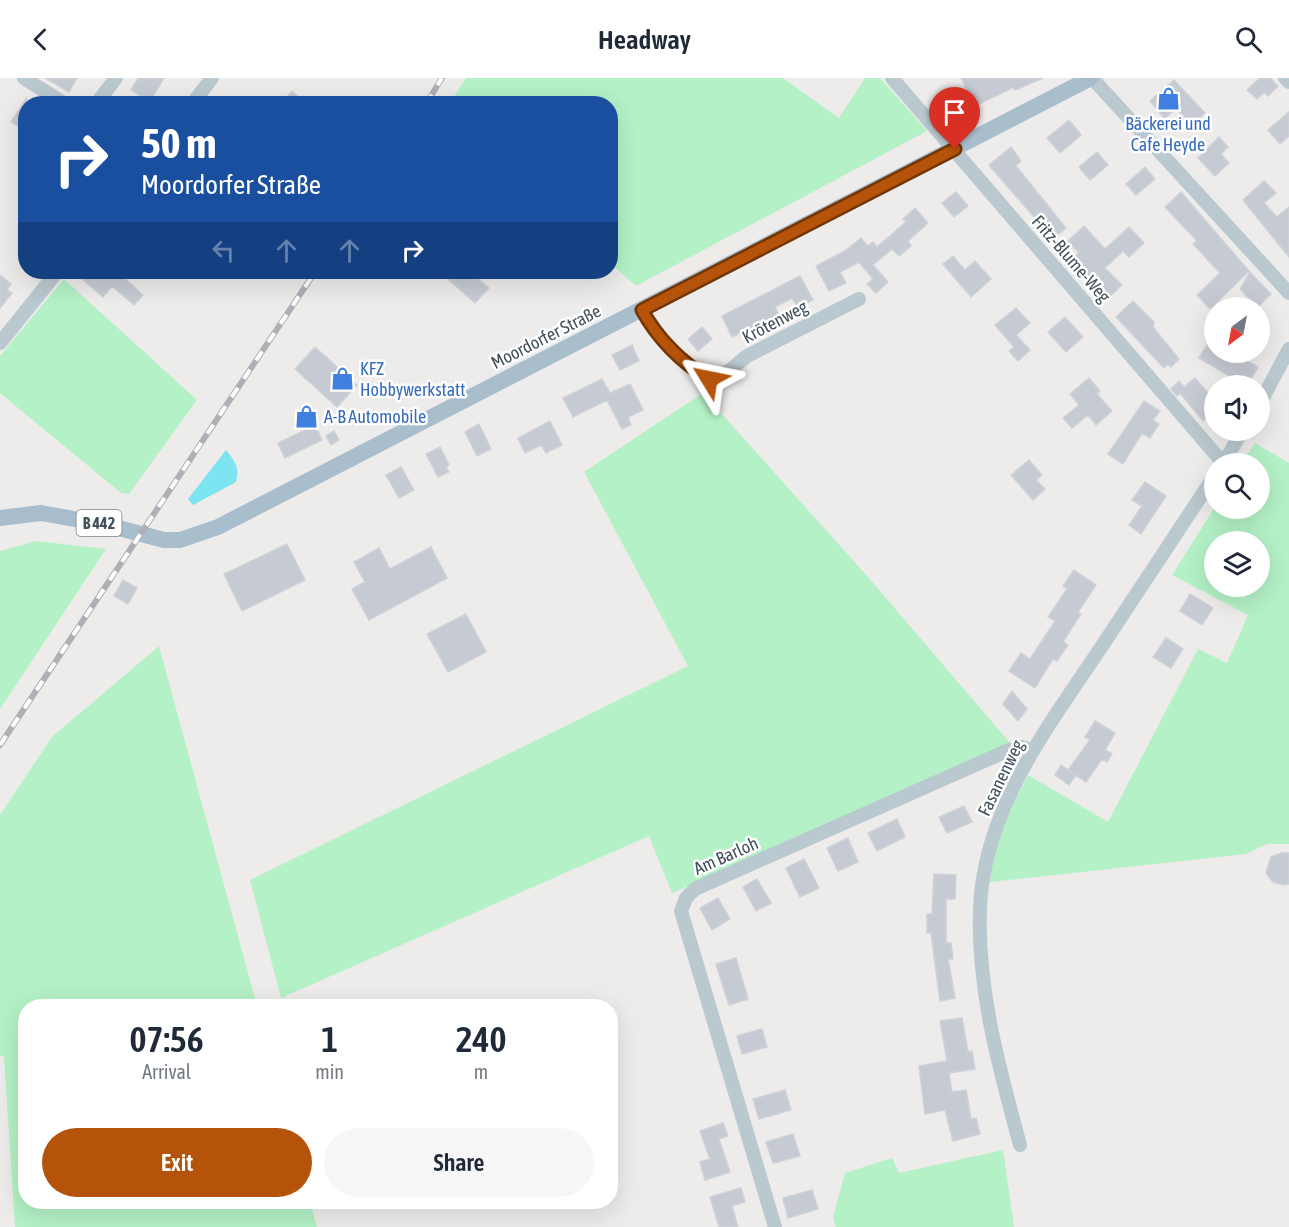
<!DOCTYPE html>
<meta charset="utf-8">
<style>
body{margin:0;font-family:"Asap Condensed",sans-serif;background:#f6f6f7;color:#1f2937;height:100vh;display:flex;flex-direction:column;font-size:22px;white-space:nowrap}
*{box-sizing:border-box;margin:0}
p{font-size:20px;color:#747a83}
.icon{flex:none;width:33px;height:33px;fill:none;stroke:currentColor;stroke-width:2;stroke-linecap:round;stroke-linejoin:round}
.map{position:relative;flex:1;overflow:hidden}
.drawer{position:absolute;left:18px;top:921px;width:600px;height:210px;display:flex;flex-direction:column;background:#fff;border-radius:24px;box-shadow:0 6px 24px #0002}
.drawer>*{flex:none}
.hud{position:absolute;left:18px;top:18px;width:600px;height:183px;border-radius:24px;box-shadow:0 6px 24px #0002;background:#1a4fa0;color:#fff;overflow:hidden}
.needle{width:39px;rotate:212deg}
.tools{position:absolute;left:1204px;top:219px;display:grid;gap:12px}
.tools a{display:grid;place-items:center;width:66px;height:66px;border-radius:50%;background:#fff;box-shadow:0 6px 24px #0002;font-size:30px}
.pin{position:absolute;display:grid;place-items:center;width:51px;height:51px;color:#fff;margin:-62px -26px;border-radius:50% 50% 50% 0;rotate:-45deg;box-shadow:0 0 6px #0007}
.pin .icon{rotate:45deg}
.me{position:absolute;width:66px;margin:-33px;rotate:305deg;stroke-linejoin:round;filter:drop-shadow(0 0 4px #0008)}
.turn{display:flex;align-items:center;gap:21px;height:126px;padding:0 24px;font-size:27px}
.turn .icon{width:78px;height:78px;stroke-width:2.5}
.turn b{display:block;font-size:42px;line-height:51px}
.lanes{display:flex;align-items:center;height:57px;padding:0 24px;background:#0003;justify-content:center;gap:30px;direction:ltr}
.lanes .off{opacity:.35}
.eta{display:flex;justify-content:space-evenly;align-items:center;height:102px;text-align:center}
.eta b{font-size:36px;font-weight:600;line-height:42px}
.button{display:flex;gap:12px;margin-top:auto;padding:12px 24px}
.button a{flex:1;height:69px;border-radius:36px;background:#b45309;color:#fff;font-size:24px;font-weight:600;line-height:69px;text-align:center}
.button a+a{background:#f6f6f7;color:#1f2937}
header{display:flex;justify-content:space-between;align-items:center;height:78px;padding:0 24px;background:#fff;font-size:27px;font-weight:600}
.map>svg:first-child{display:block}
.green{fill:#b4f1c6;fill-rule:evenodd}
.water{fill:#7de4f2}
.building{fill:#c6cad2;stroke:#ced2d8;stroke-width:1.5}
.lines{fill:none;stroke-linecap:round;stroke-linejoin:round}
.minor{stroke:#bac8cf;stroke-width:14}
.major{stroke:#a8becd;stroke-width:16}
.rail-casing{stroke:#adb1b6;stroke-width:6}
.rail{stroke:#fff;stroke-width:4;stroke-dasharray:11;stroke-linecap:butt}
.route-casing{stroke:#753606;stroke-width:15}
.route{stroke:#b45309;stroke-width:10}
.labels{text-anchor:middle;stroke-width:5;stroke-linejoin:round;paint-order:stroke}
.shield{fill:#fff;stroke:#7b858c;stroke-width:1.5}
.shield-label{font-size:16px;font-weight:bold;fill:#42515a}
.shop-label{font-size:18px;fill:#366cbe;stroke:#fff;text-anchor:start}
.street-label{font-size:18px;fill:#42515a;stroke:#fff}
</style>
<header><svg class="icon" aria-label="back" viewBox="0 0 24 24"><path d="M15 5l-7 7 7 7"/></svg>Headway<svg class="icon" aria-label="search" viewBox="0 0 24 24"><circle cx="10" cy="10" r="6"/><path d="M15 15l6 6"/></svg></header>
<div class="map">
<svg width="1289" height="1149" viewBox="0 0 1289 1149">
<rect width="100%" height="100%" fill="#eeebeb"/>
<path class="green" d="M466 0H783L839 40 865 0H880L927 53 636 208 611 186 610 26 450 25Z
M64 201 197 322 129 416 121 415 0 315V278Z
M703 315 868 499 1011 666 672 815 649 758 281 920 250 802 688 588 584 394Z
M1255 365 1289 385V766H1267L1246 776 990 804C994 765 1010 731 1028 697L1108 744 1198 571 1227 585 1248 537 1172 497 1215 429 1260 430V386L1242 385ZM1215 464H1260V508H1215Z
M36 463 106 471 0 631V473Z
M159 568 257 928H26V1124H310L317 1149H15L4 979 0 977V737L52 659Z
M1003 1072 1014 1149H836L833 1139 845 1095 892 1080 899 1095Z"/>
<path class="water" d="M226 372C235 383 240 390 236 404L193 427 188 421Z"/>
<path class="building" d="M45 0H77L69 14Z
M138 0H164L150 23 131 12Z
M961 0H1043L1015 12 1014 9 975 28Z
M1260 0H1270L1278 8 1268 18 1264 14 1257 21 1247 12Z
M1174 2 1205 35 1191 47 1176 30 1165 41 1150 23Z
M292 13 306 26H290L285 21Z
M26 21V53L11 44Z
M1289 34V58L1280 66 1268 52Z
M1069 42 1081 57 1060 75 1047 60Z
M1219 59 1228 69 1221 76 1229 85 1215 98 1198 80Z
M1011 69 1021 83 1016 88 1066 150 1053 161 989 87Z
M1097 74 1108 87 1090 102 1079 89Z
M1145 89 1155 101 1136 117 1126 106Z
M1264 103 1276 115 1264 125 1277 139 1289 129V179L1243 122Z
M956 114 968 128 954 139 942 125Z
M1181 114 1249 193 1210 231 1197 217 1220 195 1193 166 1197 163 1165 129Z
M915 130 928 145 908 163 911 168 899 178 892 171 873 187 888 204 876 215 867 206 873 201 859 184 840 194 846 205 829 213 816 188 845 173 861 160 868 168 873 164 877 169 906 144 903 141Z
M1084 148 1105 171 1129 149 1144 165 1129 179 1123 173 1105 190 1122 207 1109 219 1091 200 1088 202 1081 194 1084 191 1073 180 1079 175 1068 163Z
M953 178 965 192 975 183 991 201 971 219 943 186Z
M88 194H118L143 217 134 227 112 208 103 219 82 201Z
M440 194H470L489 210 475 225Z
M1250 194 1271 216 1258 229 1240 211Z
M0 197 11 206 7 212 12 215 0 230Z
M800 198 813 222 798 230 792 220 775 229 780 239 764 248 762 244 732 259 722 238Z
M1133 223 1154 244 1153 249 1179 281 1171 289 1168 286 1164 290 1116 239Z
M1016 230 1030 245 1016 257 1030 272 1018 283 1009 273 1014 269 995 247Z
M1065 239 1083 259 1066 274 1048 254Z
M702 249 712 261 698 273 688 261Z
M1215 254V274H1232L1258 289 1247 308H1226L1231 299 1199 280Z
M632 267 639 283 620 292 612 277Z
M315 269 357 307 337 329 295 291Z
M1089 300 1100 313 1097 316 1112 333 1096 347 1088 337 1072 350 1063 340 1079 327 1070 316Z
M1195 300 1215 323V332L1203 343 1180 315 1177 318 1171 311 1179 303 1184 309Z
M602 301 610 315 630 306 643 332 628 339 631 347 622 351 607 322 573 339 563 320Z
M1144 323 1160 333 1153 342 1159 346 1150 360 1142 355 1123 386 1108 376Z
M550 343 562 367 546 375 541 367 525 375 518 360Z
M479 346 491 371 477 378 465 354Z
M315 347 322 362 285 380 278 365Z
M334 353 339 362 331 367 326 358Z
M440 369 449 387 446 389 449 394 438 399 426 376Z
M1029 382 1042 397 1036 402 1045 411 1033 422 1011 397Z
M401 389 414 412 399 420 386 397Z
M1145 404 1166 418 1141 456 1129 447 1142 428 1132 422Z
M287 466 305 502 242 533 224 496Z
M431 469 447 500 369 542 352 511 365 504 354 484 379 470 390 491Z
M1074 492 1096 507 1078 534 1081 536 1063 564 1068 567 1057 583 1053 581 1035 610 1009 593 1021 575 1030 581 1055 543 1048 539 1067 511 1063 508Z
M123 502 137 510 128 526 114 518Z
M1190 516 1213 530 1202 547 1180 533Z
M466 536 486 574 448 594 427 556Z
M1166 560 1183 571 1171 590 1153 579Z
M1012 613 1027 631 1018 643 1003 626Z
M1095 643 1115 655 1105 672 1112 676 1107 684 1102 681 1086 704 1068 692 1090 662 1085 659Z
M1061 687 1076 697 1069 707 1055 697Z
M964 728 972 744 947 755 939 739Z
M897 741 905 759 877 773 868 755Z
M848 760 858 784 838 793 827 770Z
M1281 775H1289V806L1284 807 1273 804 1266 795 1271 779Z
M804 781 819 810 800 819 786 790Z
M934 796 956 797 955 821H946V865H951L953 881H948L955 920 940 923 931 855H927V836H932Z
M757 801 771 825 756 833 743 809Z
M718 820 730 841 712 852 700 830Z
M736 880 748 921 729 927 716 886Z
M962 940 968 974 972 973 975 991 949 995 952 1014 966 1012 971 1041 976 1040 980 1056 953 1063 945 1032 925 1036 919 988 947 983 940 943Z
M762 951 767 969 742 976 737 958Z
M785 1012 791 1032 759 1041 753 1021Z
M723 1045 728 1058 719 1061 730 1094 705 1102 700 1084 710 1081 700 1053Z
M793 1056 800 1078 773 1085 766 1064Z
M741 1110 745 1124 732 1128 738 1149H719L710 1119Z
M812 1112 818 1131 788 1140 783 1120Z"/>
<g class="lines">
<path class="minor" d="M24 0 65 26
M892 0 1223 385
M1092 0 1289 215
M1285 0 1289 4
M96 26 116 0
M192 26 212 0
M642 232C657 260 682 285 709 301L729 293 747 278 859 221
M0 265 57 194
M1260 325 1289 271
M1223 386 1243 352
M1020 1067C999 989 977 911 980 830 984 731 1047 650 1100 571 1138 513 1177 455 1215 397
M775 1149 681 833 686 820 695 811 1009 672 1021 669 1033 672"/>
<path class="major" d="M0 440 41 435 107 447 164 462H180L218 449 1091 0"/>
<defs>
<path id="rail" d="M426 26 442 0
M0 667 315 194"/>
</defs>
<use href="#rail" class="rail-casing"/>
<use href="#rail" class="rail"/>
</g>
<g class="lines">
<defs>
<path id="route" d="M709 301C682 285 657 260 642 232L955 71"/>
</defs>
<use href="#route" class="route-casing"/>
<use href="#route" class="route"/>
</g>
<defs>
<symbol id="shop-bare" viewBox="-9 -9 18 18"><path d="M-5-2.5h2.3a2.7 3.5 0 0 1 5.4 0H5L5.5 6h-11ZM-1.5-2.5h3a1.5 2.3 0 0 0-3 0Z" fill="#3f7fe0" stroke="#fff" stroke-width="2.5" paint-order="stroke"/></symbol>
</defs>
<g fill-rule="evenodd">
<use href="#shop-bare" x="1152" y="4" width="33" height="33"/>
<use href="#shop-bare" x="326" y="284" width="33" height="33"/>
<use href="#shop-bare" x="290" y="322" width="33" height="33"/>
</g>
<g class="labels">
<rect class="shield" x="76.5" y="432" width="45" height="26" rx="4.5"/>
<g class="shield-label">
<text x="99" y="451">B 442</text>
</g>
<g class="shop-label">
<text x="1168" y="52" text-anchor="middle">Bäckerei und<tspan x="1168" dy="21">Cafe Heyde</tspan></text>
<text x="360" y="297">KFZ<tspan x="360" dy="21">Hobbywerkstatt</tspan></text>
<text x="324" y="345">A-B Automobile</text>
</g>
<g class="street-label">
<text transform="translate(1071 181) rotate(49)" y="6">Fritz-Blume-Weg</text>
<text transform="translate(775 244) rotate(-28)" y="6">Krötenweg</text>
<text transform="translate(546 259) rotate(-27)" y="6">Moordorfer Straße</text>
<text transform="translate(1001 700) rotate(-64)" y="6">Fasanenweg</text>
<text transform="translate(726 778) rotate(-24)" y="6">Am Barloh</text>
</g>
</g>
</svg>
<div class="tools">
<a><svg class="needle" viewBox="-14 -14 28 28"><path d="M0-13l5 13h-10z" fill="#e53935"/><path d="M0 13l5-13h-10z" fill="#747a83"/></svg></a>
<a><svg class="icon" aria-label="sound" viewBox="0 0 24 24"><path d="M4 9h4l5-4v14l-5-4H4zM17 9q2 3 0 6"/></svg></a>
<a><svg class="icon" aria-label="search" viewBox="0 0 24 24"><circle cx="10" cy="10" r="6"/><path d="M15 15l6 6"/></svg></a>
<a><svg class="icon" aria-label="layers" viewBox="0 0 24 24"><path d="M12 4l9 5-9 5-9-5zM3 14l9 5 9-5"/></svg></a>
</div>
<div class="pin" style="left:955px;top:71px;background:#d93025"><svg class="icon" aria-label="arrive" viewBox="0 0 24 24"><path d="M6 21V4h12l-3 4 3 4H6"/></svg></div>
<svg class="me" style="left:709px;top:301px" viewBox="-20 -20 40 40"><path d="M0-17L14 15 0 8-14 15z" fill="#b45309" stroke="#fff" stroke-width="4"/></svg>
<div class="hud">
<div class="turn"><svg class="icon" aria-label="right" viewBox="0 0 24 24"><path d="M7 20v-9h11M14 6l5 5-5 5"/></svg><div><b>50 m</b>Moordorfer Straße</div></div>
<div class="lanes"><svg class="icon off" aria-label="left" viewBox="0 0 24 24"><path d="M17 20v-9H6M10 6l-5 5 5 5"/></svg><svg class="icon off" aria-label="ahead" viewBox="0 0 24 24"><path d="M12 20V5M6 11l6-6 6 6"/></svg><svg class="icon off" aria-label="ahead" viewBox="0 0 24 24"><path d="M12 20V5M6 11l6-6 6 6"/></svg><svg class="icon" aria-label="right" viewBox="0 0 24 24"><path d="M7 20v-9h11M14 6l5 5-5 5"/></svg></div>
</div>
<section class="drawer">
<div class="eta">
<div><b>07:56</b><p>Arrival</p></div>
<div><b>1</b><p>min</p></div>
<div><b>240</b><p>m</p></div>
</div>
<div class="button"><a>Exit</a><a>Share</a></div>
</section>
</div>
